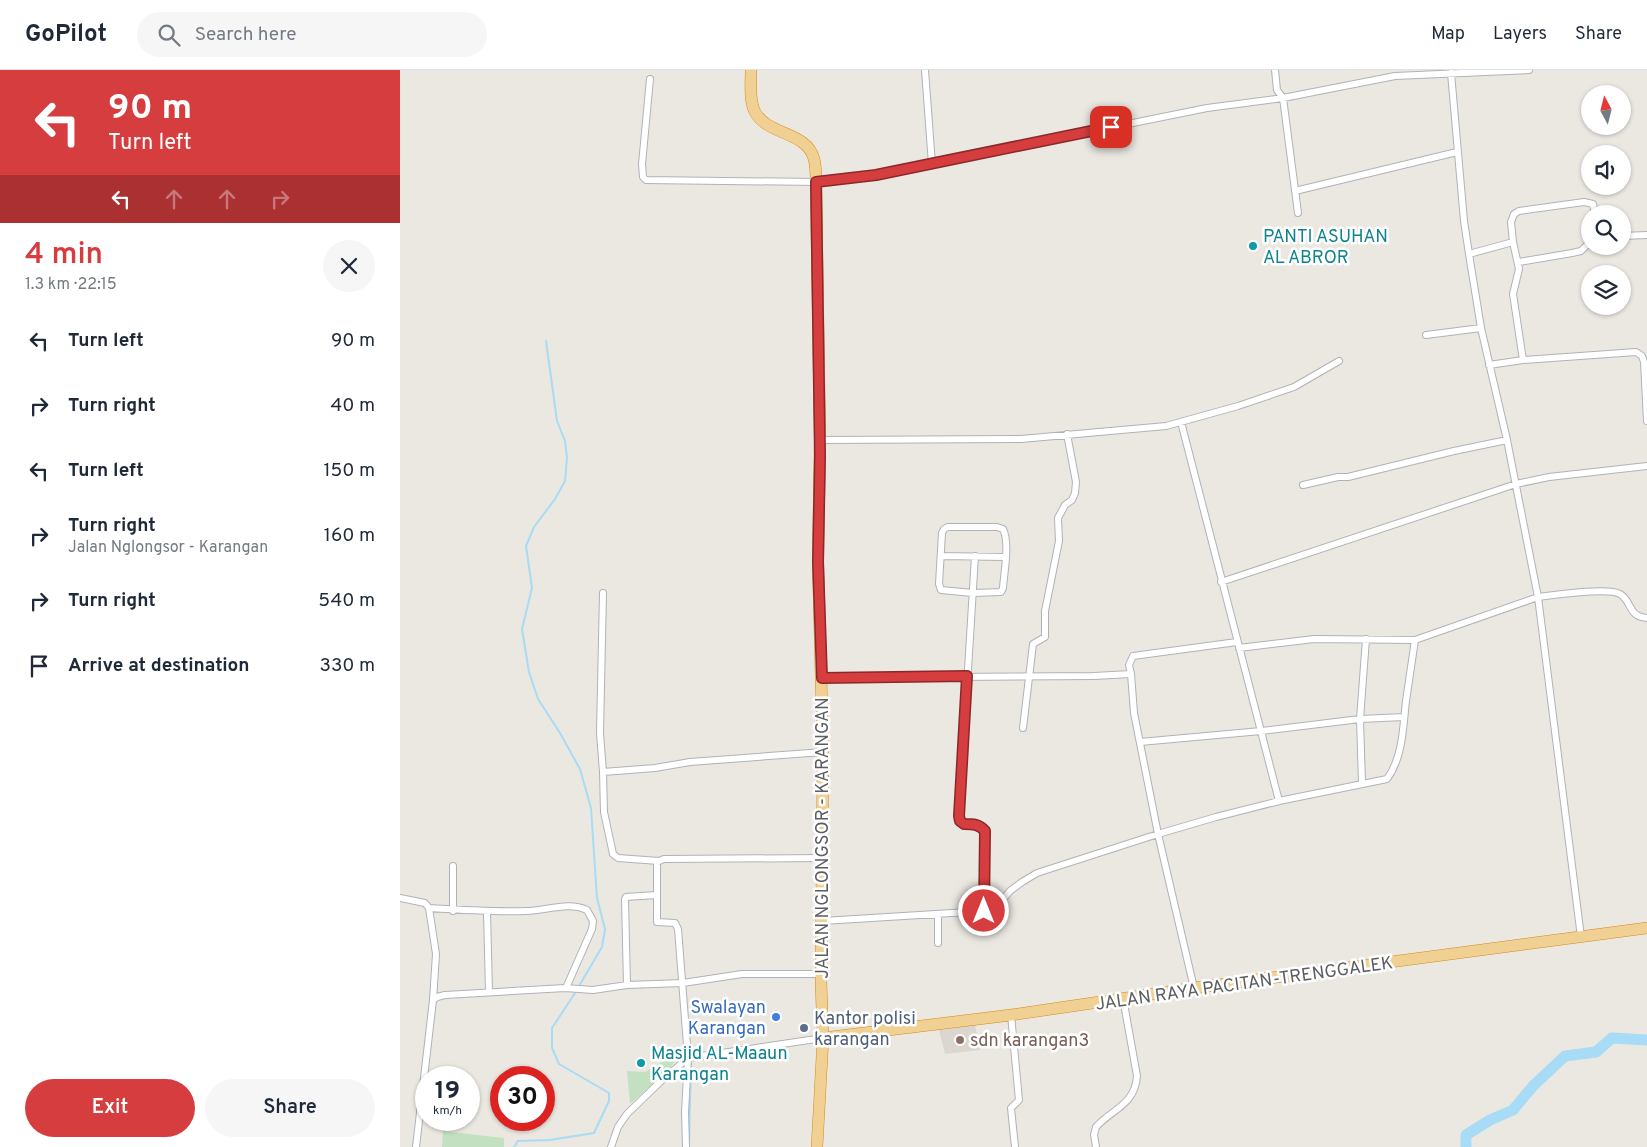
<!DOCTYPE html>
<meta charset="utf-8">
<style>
body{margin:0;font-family:Overpass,sans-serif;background:#f6f6f7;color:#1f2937;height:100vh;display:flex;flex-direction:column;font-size:19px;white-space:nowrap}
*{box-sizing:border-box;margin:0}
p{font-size:16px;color:#747a83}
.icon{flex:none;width:28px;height:28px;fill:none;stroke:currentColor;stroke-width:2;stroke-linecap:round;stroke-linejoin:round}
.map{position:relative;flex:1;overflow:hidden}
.panel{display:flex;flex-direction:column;background:#fff;width:400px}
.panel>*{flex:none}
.top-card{background:#d63d3f;color:#fff;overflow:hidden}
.needle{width:32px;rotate:353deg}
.buttons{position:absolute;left:1181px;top:15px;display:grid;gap:10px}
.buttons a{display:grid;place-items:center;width:50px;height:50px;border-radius:50%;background:#fff;box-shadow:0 1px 4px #0004;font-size:25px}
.speed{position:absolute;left:15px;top:996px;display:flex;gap:10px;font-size:25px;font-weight:700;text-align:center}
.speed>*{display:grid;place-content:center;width:65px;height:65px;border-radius:50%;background:#fff;box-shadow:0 1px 4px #0004;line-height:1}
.speed small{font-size:12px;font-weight:400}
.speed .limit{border:8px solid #d22;background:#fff;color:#111}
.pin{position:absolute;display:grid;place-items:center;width:42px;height:42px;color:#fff;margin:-21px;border-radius:10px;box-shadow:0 2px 8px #0006}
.me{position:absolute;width:55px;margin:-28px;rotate:0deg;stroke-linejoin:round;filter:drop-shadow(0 0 4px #0008)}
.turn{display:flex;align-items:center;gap:18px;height:105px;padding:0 25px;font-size:22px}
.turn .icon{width:65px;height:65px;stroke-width:2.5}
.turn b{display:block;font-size:35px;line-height:42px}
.lanes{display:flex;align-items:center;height:48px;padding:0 25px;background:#0003;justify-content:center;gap:25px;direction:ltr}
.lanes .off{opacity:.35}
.round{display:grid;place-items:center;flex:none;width:52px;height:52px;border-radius:26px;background:#f6f6f7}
.overview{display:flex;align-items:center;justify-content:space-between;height:85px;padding:0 25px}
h1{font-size:30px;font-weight:600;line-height:38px;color:#d63d3f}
.button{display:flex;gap:10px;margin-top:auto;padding:10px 25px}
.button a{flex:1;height:58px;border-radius:30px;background:#d63d3f;color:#fff;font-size:20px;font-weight:600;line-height:58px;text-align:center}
.button a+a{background:#f6f6f7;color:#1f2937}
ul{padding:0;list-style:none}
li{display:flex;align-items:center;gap:15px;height:65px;padding:0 25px}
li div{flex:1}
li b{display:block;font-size:19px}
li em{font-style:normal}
header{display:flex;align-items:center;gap:30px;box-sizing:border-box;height:70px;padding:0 25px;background:#fff;border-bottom:1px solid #e0e1e3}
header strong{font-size:24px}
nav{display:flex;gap:28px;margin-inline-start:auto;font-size:18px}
.search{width:350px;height:45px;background:#f6f6f7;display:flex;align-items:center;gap:12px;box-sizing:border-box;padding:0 18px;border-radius:28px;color:#747a83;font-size:19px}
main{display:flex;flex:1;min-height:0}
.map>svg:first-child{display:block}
.education{fill:#dbd7d0}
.green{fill:#c3e1c1}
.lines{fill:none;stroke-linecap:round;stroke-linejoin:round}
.stream{stroke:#a8dbf5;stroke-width:2}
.river{stroke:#a8dbf5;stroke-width:11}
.street-casing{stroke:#afb3b6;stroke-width:8}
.highway-casing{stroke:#d58918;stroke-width:12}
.street{stroke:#fff;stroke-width:6}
.highway{stroke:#f1d193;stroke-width:11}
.route-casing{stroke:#8b2829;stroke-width:12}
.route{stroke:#d63d3f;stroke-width:9}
.culture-dot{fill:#0f9aa8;stroke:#fff;stroke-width:2}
.shop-dot{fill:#3f7fe0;stroke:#fff;stroke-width:2}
.service-dot{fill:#5c6f8a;stroke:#fff;stroke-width:2}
.education-dot{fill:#8d6e63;stroke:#fff;stroke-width:2}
.labels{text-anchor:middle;stroke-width:5;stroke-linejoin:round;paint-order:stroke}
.culture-label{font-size:18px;fill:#0d838f;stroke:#fff;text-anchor:start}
.street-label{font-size:18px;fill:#5a5e61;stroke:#fff}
.shop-label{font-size:18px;fill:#366cbe;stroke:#fff;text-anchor:end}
.service-label{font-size:18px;fill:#4e5e75;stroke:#fff;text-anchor:start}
.education-label{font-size:18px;fill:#785e54;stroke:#fff;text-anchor:start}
</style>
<header>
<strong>GoPilot</strong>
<div class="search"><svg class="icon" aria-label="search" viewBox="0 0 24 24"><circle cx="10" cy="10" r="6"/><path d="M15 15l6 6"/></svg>Search here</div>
<nav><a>Map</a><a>Layers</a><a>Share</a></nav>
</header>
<main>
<section class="panel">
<div class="top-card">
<div class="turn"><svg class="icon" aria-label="left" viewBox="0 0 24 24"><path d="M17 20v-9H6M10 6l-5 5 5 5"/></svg><div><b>90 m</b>Turn left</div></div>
<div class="lanes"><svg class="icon" aria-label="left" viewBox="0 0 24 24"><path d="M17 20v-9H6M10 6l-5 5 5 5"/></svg><svg class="icon off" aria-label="ahead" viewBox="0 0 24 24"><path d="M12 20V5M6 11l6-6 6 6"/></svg><svg class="icon off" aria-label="ahead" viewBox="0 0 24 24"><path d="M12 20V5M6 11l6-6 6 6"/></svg><svg class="icon off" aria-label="right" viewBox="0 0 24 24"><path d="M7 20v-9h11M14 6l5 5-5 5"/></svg></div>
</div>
<div class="overview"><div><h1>4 min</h1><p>1.3 km · 22:15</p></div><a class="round"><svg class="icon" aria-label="close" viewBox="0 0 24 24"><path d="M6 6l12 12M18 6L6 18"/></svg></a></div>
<ul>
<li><svg class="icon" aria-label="left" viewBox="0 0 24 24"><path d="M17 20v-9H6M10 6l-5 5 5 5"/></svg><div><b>Turn left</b></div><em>90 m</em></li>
<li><svg class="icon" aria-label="right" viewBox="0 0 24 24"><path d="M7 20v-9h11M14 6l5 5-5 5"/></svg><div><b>Turn right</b></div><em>40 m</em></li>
<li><svg class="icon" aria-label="left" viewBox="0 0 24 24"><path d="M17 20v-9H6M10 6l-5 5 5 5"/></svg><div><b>Turn left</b></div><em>150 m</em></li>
<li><svg class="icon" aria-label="right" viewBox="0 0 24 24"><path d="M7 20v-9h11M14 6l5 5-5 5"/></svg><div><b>Turn right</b><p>Jalan Nglongsor - Karangan</p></div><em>160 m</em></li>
<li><svg class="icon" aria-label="right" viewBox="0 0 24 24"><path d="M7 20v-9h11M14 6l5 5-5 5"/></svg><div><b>Turn right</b></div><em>540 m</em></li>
<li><svg class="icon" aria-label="arrive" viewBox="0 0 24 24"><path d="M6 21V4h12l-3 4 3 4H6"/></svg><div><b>Arrive at destination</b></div><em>330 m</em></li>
</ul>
<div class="button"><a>Exit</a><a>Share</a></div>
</section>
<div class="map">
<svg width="1247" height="1077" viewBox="0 0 1247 1077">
<rect width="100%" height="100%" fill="#ebe8e2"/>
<path class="education" d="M575 955 580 980 545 984 539 960Z"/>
<path class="green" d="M276 989 269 1000 230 1034 227 1001 245 1002 262 992Z
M43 1061 104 1068V1077H42Z"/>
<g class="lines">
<path class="stream" d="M146 271 157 351 165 371 167 388 165 411 155 429 134 457 126 476 132 518 122 559 129 602 138 629 160 663 180 699 191 738 197 828 205 859 202 877 179 916
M114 1077 118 1071 150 1070 194 1063 209 1031V1023L159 994 152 978V958L177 920
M289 1077 291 991"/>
<path class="river" d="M1066 1077V1065L1090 1050 1113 1040 1133 1016 1165 986 1196 982 1212 968 1247 970"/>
<defs>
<path id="street" d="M525 0 532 94
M875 0 877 20 883 28 898 143
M250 9 242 94 243 107 246 110 416 112 476 105 807 38 883 28 995 6 1129 0
M895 121 1057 82
M1222 166 1247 165
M1113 172 1119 199 1113 224 1123 290
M1069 184 1113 172 1111 152 1114 144 1119 141 1184 132 1193 134 1195 144
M1119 192 1172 183 1181 181 1190 172
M1026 265 1081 258
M1089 295 1123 290 1236 282 1242 286 1244 292 1247 351
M781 352 879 731
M420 370 621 369 766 356 838 336 894 317 939 291
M903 415 938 407H948L1054 381 1107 370
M548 457H597L603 459C610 473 604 503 603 518L601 522 573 523 541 520 539 514 542 463 544 459Z
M541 486 605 487
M575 486 559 745 564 754 581 757 585 761 584 841
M821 512 1116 414 1149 407 1247 396
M203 523 200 663 203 702 255 698 290 692 423 682
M966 569 960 649 1004 647
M839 578 914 569 1015 570
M731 604 729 595 733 586 837 572
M422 608 694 606 731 604 734 643 758 764 637 803 622 812 610 821 599 834 584 841 423 851
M623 658 633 574 645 567V541L659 471 658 448 665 435 672 430 675 423 676 412 667 364
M740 672 861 661 960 649 962 714
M203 702 204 742 213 784 218 788 259 791
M53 796V841
M0 828 25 833 29 838 36 884 33 930 16 1077
M29 838C61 840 93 842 126 841 146 841 168 831 187 840L193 851 192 859 166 918
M87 842 89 922
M538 845V873
M1181 867 1138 527C1154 525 1208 517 1220 524 1233 532 1227 546 1247 548
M227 915 225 829 226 827 256 825
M794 918 758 764 816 747 879 731 987 709C1003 687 1003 657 1006 631 1009 610 1012 590 1015 570L1138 527 1107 370 1081 258 1069 184 1064 151 1051 3
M33 930 37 927 45 925 165 918 193 920 227 915 283 913 342 904H421
M611 945 619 1030 611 1038 615 1077
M211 1077 218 1057 227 1044 260 1012 288 988 423 968
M286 1077 285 1042 288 988 278 859 275 853 257 852V793L259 791 264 789 423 788
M696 1077 694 1065 696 1057C712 1039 735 1035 737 1006L723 928"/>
<path id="highway" d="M351 0C351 13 349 31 355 42 368 66 407 61 414 89 416 96 416 104 416 112L420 370 418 492 423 682 421 912 423 968 417 1077
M423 968 611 945 794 918 1247 858"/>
</defs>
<use href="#street" class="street-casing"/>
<use href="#highway" class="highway-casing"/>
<use href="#street" class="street"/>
<use href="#highway" class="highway"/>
</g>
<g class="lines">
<defs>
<path id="route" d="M584 841 585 761C579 754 573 754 564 754L560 751 559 746 567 606 422 608 418 492 420 386 416 112 476 105 711 57"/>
</defs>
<use href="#route" class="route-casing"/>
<use href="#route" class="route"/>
</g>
<g class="culture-dot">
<circle cx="853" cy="176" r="5"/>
<circle cx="241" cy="993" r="5"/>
</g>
<circle class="shop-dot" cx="376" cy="947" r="5"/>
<circle class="service-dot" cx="404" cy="958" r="5"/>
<circle class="education-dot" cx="560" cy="970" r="5"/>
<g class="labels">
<g class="culture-label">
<text x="863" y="172">PANTI ASUHAN<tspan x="863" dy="21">AL ABROR</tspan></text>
<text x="251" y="989">Masjid AL-Maaun<tspan x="251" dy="21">Karangan</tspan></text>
</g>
<g class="street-label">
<text transform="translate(422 768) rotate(-90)" y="6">JALAN NGLONGSOR - KARANGAN</text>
<text transform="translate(844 913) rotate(-8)" y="6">JALAN RAYA PACITAN-TRENGGALEK</text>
</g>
<g class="shop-label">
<text x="366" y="943">Swalayan<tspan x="366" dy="21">Karangan</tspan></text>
</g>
<g class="service-label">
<text x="414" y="954">Kantor polisi<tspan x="414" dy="21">karangan</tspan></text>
</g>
<g class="education-label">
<text x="570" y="976">sdn karangan3</text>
</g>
</g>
</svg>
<div class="buttons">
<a><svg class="needle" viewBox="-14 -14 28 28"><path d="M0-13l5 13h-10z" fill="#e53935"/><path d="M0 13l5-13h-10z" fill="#747a83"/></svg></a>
<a><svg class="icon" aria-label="sound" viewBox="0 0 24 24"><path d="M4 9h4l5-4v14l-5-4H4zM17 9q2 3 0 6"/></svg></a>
<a><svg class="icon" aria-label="search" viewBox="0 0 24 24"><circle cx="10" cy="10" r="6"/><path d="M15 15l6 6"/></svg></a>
<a><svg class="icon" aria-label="layers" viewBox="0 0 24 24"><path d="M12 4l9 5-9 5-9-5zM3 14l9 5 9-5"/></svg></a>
</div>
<div class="speed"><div>19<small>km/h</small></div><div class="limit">30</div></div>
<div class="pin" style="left:711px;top:57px;background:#d93025"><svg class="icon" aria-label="arrive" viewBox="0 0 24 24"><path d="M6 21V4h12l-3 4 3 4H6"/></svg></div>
<svg class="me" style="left:584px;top:841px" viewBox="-20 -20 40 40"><circle r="17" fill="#d63d3f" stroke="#fff" stroke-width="3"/><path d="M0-11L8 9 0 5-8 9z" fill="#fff"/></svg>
</div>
</main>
